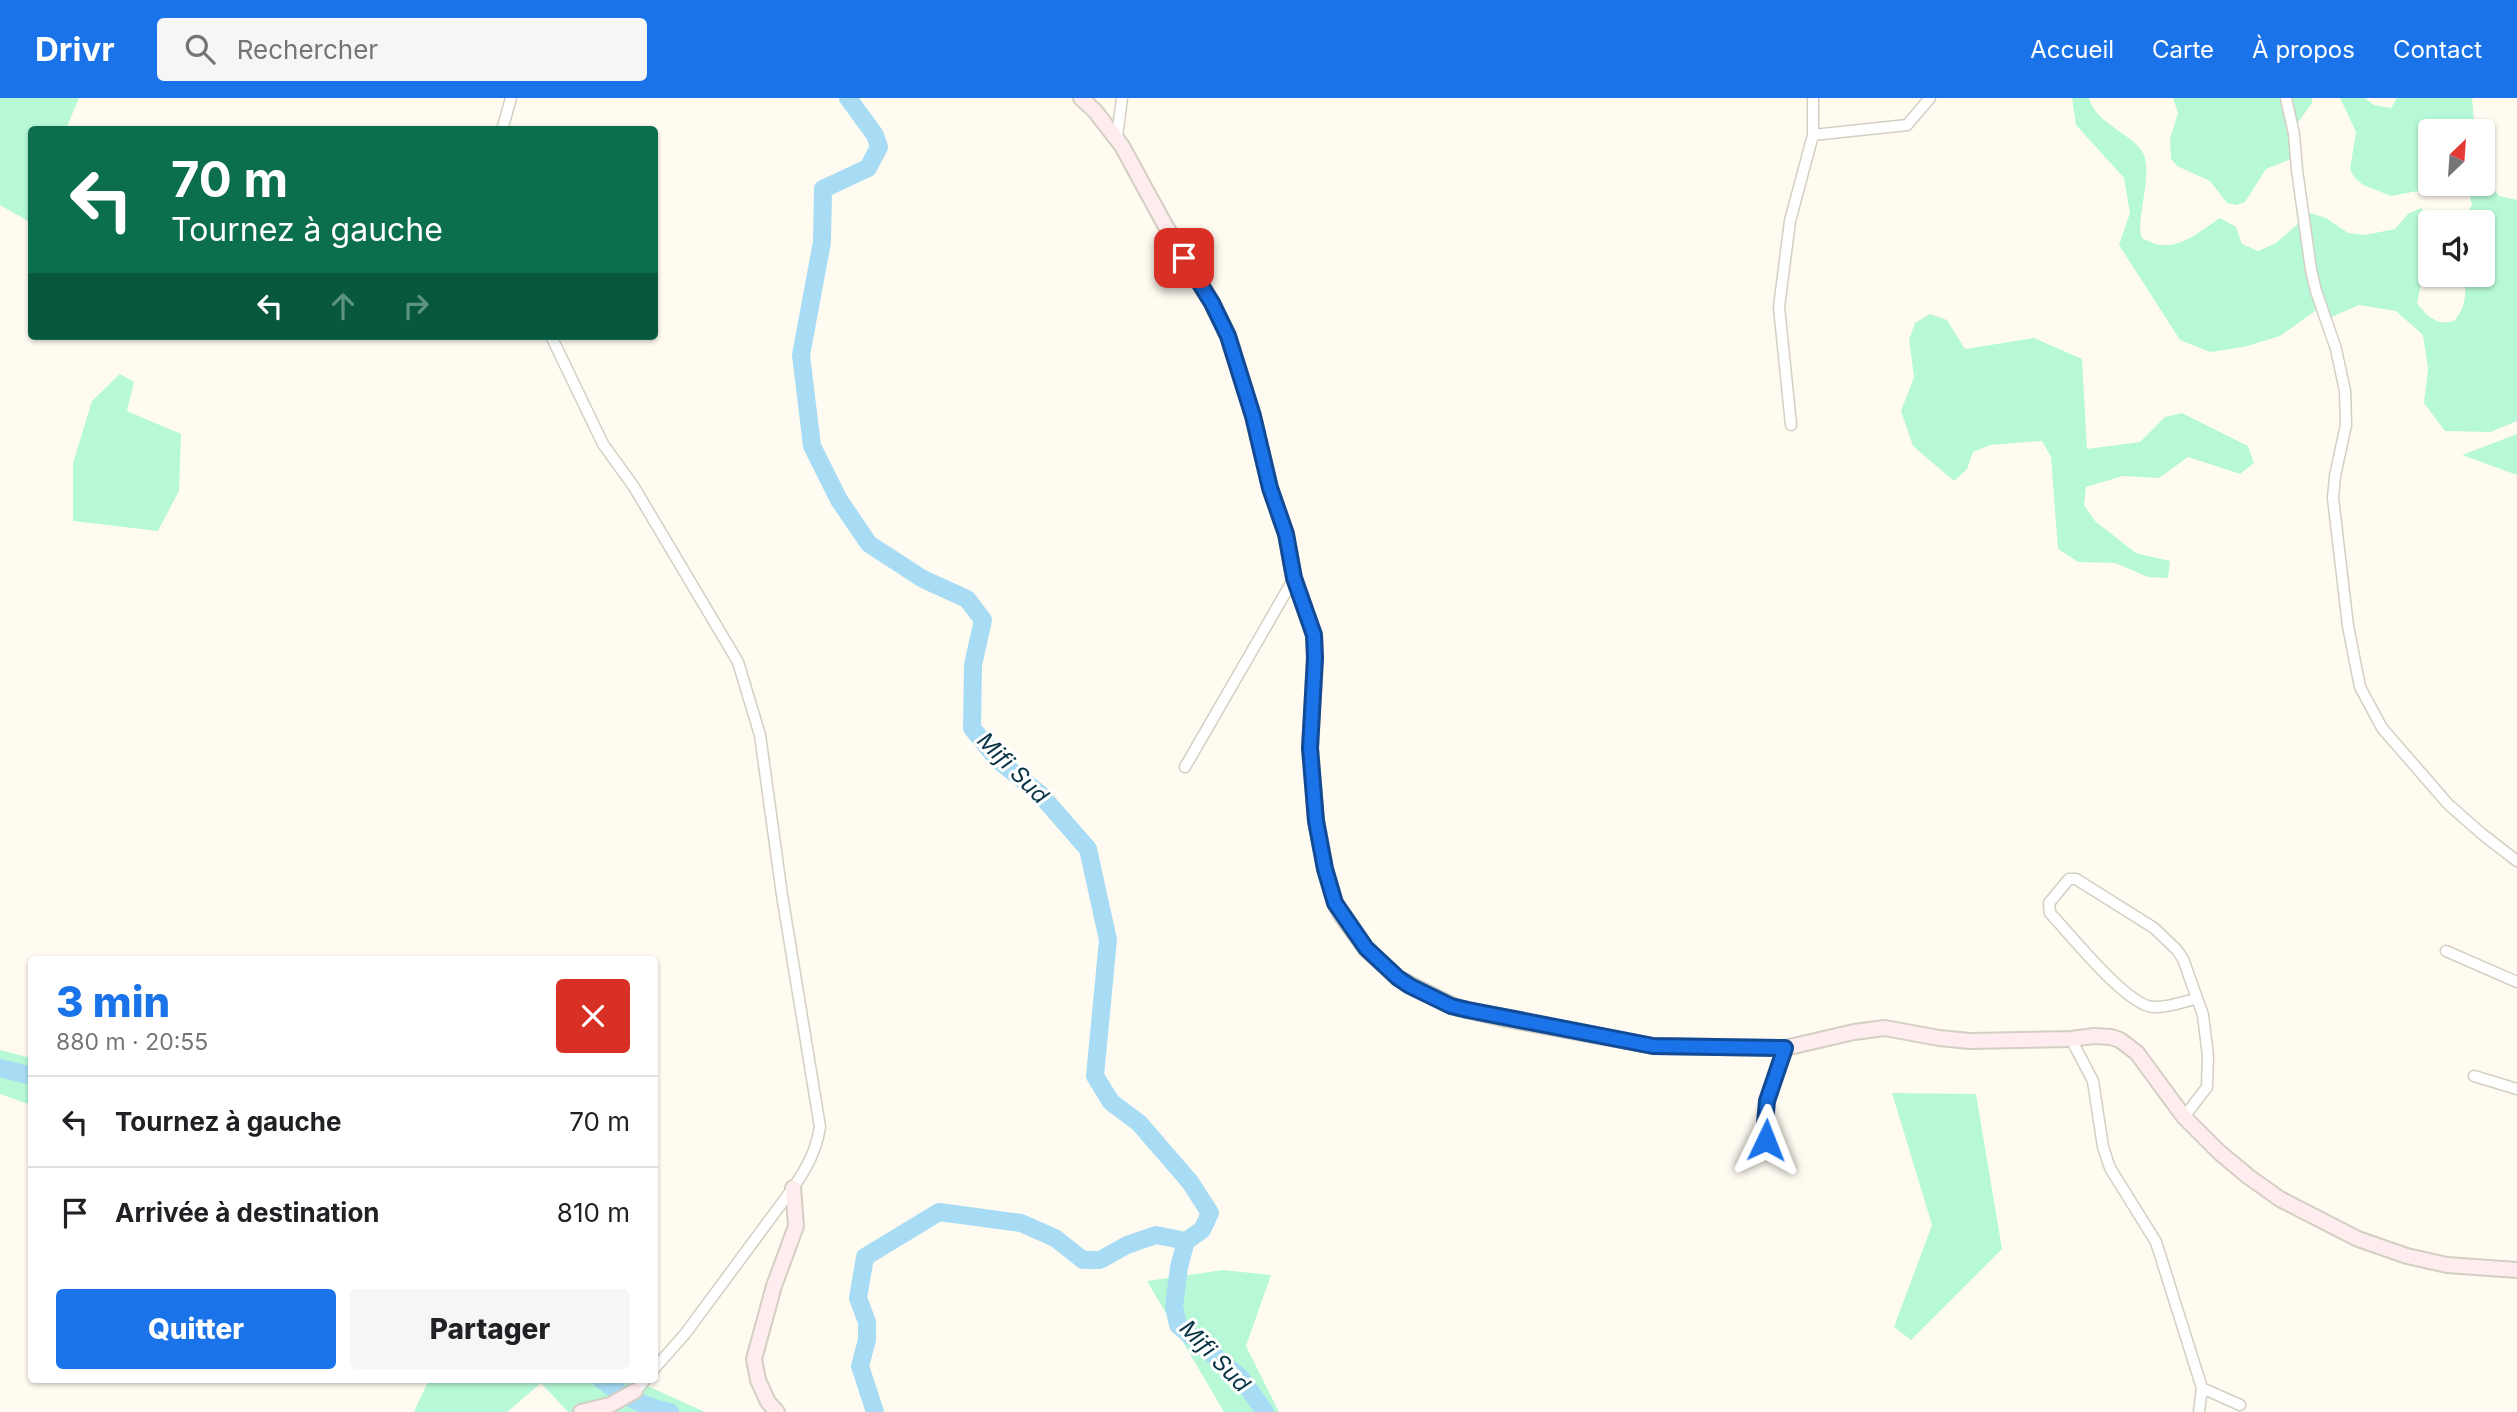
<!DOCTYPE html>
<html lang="fr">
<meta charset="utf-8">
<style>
body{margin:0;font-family:Inter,sans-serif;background:#f6f6f6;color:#202124;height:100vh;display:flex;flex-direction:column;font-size:26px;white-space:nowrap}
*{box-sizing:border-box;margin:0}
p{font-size:23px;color:#757577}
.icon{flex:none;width:38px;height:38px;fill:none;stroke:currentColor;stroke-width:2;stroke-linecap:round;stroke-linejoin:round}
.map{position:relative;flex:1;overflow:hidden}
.details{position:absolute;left:28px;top:858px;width:630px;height:427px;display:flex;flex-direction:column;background:#fff;border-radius:7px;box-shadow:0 2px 5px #0004}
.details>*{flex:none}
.top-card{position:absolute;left:28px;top:28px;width:630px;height:214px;border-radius:7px;box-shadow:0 2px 5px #0004;background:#0b6e4f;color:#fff;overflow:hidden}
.needle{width:46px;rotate:25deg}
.controls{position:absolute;left:2418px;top:21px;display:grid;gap:14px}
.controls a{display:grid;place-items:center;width:77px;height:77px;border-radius:7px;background:#fff;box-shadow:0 2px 5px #0004;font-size:35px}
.pin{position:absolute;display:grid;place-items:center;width:60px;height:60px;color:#fff;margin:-30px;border-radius:14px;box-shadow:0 4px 10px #0006}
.me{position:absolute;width:77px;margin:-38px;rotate:2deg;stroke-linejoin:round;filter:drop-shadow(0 0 5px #0008)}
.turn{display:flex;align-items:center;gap:24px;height:147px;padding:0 28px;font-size:32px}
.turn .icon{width:91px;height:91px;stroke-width:2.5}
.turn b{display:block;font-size:49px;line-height:60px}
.lanes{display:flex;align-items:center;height:66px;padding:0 28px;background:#0003;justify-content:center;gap:35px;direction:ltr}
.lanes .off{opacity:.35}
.round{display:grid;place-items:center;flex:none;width:74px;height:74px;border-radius:7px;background:#f6f6f6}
.headline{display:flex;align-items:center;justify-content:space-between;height:119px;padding:0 28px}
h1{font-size:42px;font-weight:800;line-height:52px;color:#1a73e8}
.action{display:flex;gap:14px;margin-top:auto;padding:14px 28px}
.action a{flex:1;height:80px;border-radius:7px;background:#1a73e8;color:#fff;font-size:28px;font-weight:800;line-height:80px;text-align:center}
.action a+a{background:#f6f6f6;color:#202124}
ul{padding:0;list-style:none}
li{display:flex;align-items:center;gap:21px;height:91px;padding:0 28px;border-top:2px solid #e0e0e0}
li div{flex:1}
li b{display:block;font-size:26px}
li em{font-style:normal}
header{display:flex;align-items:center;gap:42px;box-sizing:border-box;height:98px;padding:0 35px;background:#1a73e8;color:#fff}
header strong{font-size:33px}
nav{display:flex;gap:38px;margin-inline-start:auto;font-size:24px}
.search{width:490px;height:63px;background:#f6f6f6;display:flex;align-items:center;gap:18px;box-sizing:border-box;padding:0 24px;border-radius:7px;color:#757577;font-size:26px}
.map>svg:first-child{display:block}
.green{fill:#b7f9d7}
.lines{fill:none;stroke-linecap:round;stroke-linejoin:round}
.river{stroke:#a8dcf5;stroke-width:18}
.street-casing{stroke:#d3cfc2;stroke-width:13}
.secondary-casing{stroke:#d3cfc2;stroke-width:18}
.street{stroke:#fff;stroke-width:10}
.secondary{stroke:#feecee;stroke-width:14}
.route-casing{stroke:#114b97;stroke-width:18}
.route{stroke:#1a73e8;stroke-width:12}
.labels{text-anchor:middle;stroke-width:6;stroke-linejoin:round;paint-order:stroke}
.water-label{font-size:23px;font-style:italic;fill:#073344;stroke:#fff}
</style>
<header>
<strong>Drivr</strong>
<div class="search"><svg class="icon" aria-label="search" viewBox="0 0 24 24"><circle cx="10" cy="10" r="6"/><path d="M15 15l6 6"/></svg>Rechercher</div>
<nav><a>Accueil</a><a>Carte</a><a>À propos</a><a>Contact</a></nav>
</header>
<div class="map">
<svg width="2517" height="1314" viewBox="0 0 2517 1314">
<rect width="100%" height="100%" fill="#fffbf1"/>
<path class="green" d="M0 0H79L66 31 32 32V114L28 123 0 107Z
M2072 0H2089C2095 26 2136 37 2144 57 2153 79 2133 131 2143 141 2145 142 2152 144 2153 145 2178 154 2200 133 2220 120L2236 129 2242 146 2258 153 2276 145 2310 115 2326 120 2348 135 2365 137 2395 131 2408 116 2421 110 2433 123 2431 124V139L2417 205C2427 218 2436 228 2454 223 2467 208 2466 195 2464 177H2483V124H2461L2472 107 2470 98 2457 86H2483V77L2499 98 2517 102V323L2491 334 2445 333 2424 305 2428 271 2423 237 2396 213 2359 207 2327 221 2321 209 2280 238 2244 249 2210 254 2180 242 2119 147 2130 115 2124 80 2076 27Z
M2173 0H2312V5L2296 27 2291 61 2266 71 2245 104 2236 107 2227 105 2210 83 2177 68 2171 61 2170 41 2178 15Z
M2340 0H2365L2374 7 2391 10 2397 0H2472L2475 33H2431V86H2455L2391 98 2363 87 2354 79 2350 71 2356 34Z
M1930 216 1947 222 1965 251 2034 240 2082 261 2087 351 2140 344 2165 319 2182 315 2248 348 2254 365 2240 376 2188 359 2159 380 2123 378 2086 389 2084 407 2095 423 2136 455 2170 463 2168 480 2148 479 2115 465 2078 464 2058 451 2051 359 2042 343 1990 347 1973 354 1967 371 1954 383 1913 348 1901 313 1914 279 1909 242 1915 225Z
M120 276 134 284 127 313 181 336 179 393 158 433 73 423V365L92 303Z
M2517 336V377L2462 357Z
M0 952 31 960V1007L0 996Z
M1892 995 1976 996 2002 1151 1911 1242 1894 1229 1932 1127Z
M1223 1172 1271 1177 1246 1248 1279 1314H1224L1147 1183Z
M429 1281H632L705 1314H568L541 1285 507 1314H414Z"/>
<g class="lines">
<path class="river" d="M848 0 875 37 879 49 868 70 823 91 822 144 801 257 812 348 839 402 869 446 923 481 967 501 983 522 973 567 972 630 998 662 1040 696 1088 751 1108 842 1095 978 1111 1004 1139 1025 1190 1084 1210 1115 1202 1132 1186 1143 1179 1169 1174 1208 1178 1227 1241 1280 1265 1314
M0 970 32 978
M601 1281C618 1296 647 1310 670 1314
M875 1314 860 1268 867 1242V1224L858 1200 865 1159 939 1114 1021 1125 1055 1140 1083 1162H1100L1127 1147 1156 1137 1186 1143"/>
<defs>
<path id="street" d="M2286 0 2294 36 2297 72 2311 172 2316 193 2336 251 2345 293 2346 327 2335 378 2333 400 2348 528 2360 589 2382 630 2448 706 2482 736 2517 763
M502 32 511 0
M1813 37 1907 27 1930 0
M1117 39 1122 0
M551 238 603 346 634 389 738 564 760 637 782 797 820 1029C816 1053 807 1070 793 1090L685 1236 654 1271
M1791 327 1779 209 1790 123 1813 37V0
M1185 669 1294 480
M2446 853 2517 884
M2071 941 2093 983 2103 1049 2110 1070 2156 1144 2202 1290 2240 1307
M2474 978 2517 991
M2184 1019 2207 989 2208 958 2203 917 2183 861 2177 852 2154 830 2076 781H2069L2049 805 2050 815C2070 836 2126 907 2153 909 2166 910 2183 904 2195 901
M1767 1053C1762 1011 1773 989 1785 950
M635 1293 646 1281
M2199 1314 2202 1290"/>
<path id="secondary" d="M1081 0 1095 13 1122 48 1165 127 1212 205 1228 238 1253 318 1270 390 1286 436 1294 480 1314 537 1315 560 1310 651 1316 722 1325 770 1335 805 1341 817 1366 851 1398 880 1458 910 1505 921 1653 948 1785 950 1854 934 1885 930 1939 940 1970 943 2071 941 2094 938 2111 939 2120 942 2137 955 2184 1019 2219 1054 2249 1079 2280 1101 2358 1141 2407 1158 2447 1167 2517 1172
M581 1314 610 1307 635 1293
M777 1314 768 1304 758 1282 754 1261 774 1188 796 1128 793 1090"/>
</defs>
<use href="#street" class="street-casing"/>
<use href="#secondary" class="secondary-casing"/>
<use href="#street" class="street"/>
<use href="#secondary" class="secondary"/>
</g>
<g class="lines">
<defs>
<path id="route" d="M1184 160 1212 205 1228 238 1253 318 1270 390 1286 436 1294 480 1314 537 1315 560 1310 650 1316 723 1325 771 1335 805 1366 850 1398 880 1410 888 1451 908 1468 912 1653 948 1785 950 1767 1003 1765 1025 1766 1042"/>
</defs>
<use href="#route" class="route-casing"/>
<use href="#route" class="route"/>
</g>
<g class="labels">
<g class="water-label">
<text transform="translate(1013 670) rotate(45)" y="8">Mifi Sud</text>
<text transform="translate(1215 1258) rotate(46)" y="8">Mifi Sud</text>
</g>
</g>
</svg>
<div class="controls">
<a><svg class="needle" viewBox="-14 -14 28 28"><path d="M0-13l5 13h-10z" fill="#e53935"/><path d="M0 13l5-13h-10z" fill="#757577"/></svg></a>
<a><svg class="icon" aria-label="sound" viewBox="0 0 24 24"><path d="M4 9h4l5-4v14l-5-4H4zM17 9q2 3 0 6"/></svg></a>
</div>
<div class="pin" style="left:1184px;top:160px;background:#d93025"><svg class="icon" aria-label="arrive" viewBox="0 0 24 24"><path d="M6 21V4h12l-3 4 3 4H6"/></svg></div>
<svg class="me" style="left:1766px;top:1042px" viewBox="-20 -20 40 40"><path d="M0-17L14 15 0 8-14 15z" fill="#1a73e8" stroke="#fff" stroke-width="4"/></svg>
<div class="top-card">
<div class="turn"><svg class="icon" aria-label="left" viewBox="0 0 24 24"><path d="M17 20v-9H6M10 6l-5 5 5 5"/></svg><div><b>70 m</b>Tournez à gauche</div></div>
<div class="lanes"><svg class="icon" aria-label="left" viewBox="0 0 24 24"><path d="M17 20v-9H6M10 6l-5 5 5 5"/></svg><svg class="icon off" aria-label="ahead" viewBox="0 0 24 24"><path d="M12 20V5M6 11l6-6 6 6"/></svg><svg class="icon off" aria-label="right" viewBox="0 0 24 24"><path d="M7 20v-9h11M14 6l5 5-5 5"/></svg></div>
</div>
<section class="details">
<div class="headline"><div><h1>3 min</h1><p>880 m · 20:55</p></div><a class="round" style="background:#d93025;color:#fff"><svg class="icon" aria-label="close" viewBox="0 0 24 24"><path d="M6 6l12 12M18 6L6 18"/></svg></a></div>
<ul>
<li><svg class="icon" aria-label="left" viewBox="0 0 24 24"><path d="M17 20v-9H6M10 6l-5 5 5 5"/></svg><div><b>Tournez à gauche</b></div><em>70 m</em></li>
<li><svg class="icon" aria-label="arrive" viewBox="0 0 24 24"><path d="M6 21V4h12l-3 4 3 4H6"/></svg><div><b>Arrivée à destination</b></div><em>810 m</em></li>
</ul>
<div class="action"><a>Quitter</a><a>Partager</a></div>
</section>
</div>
